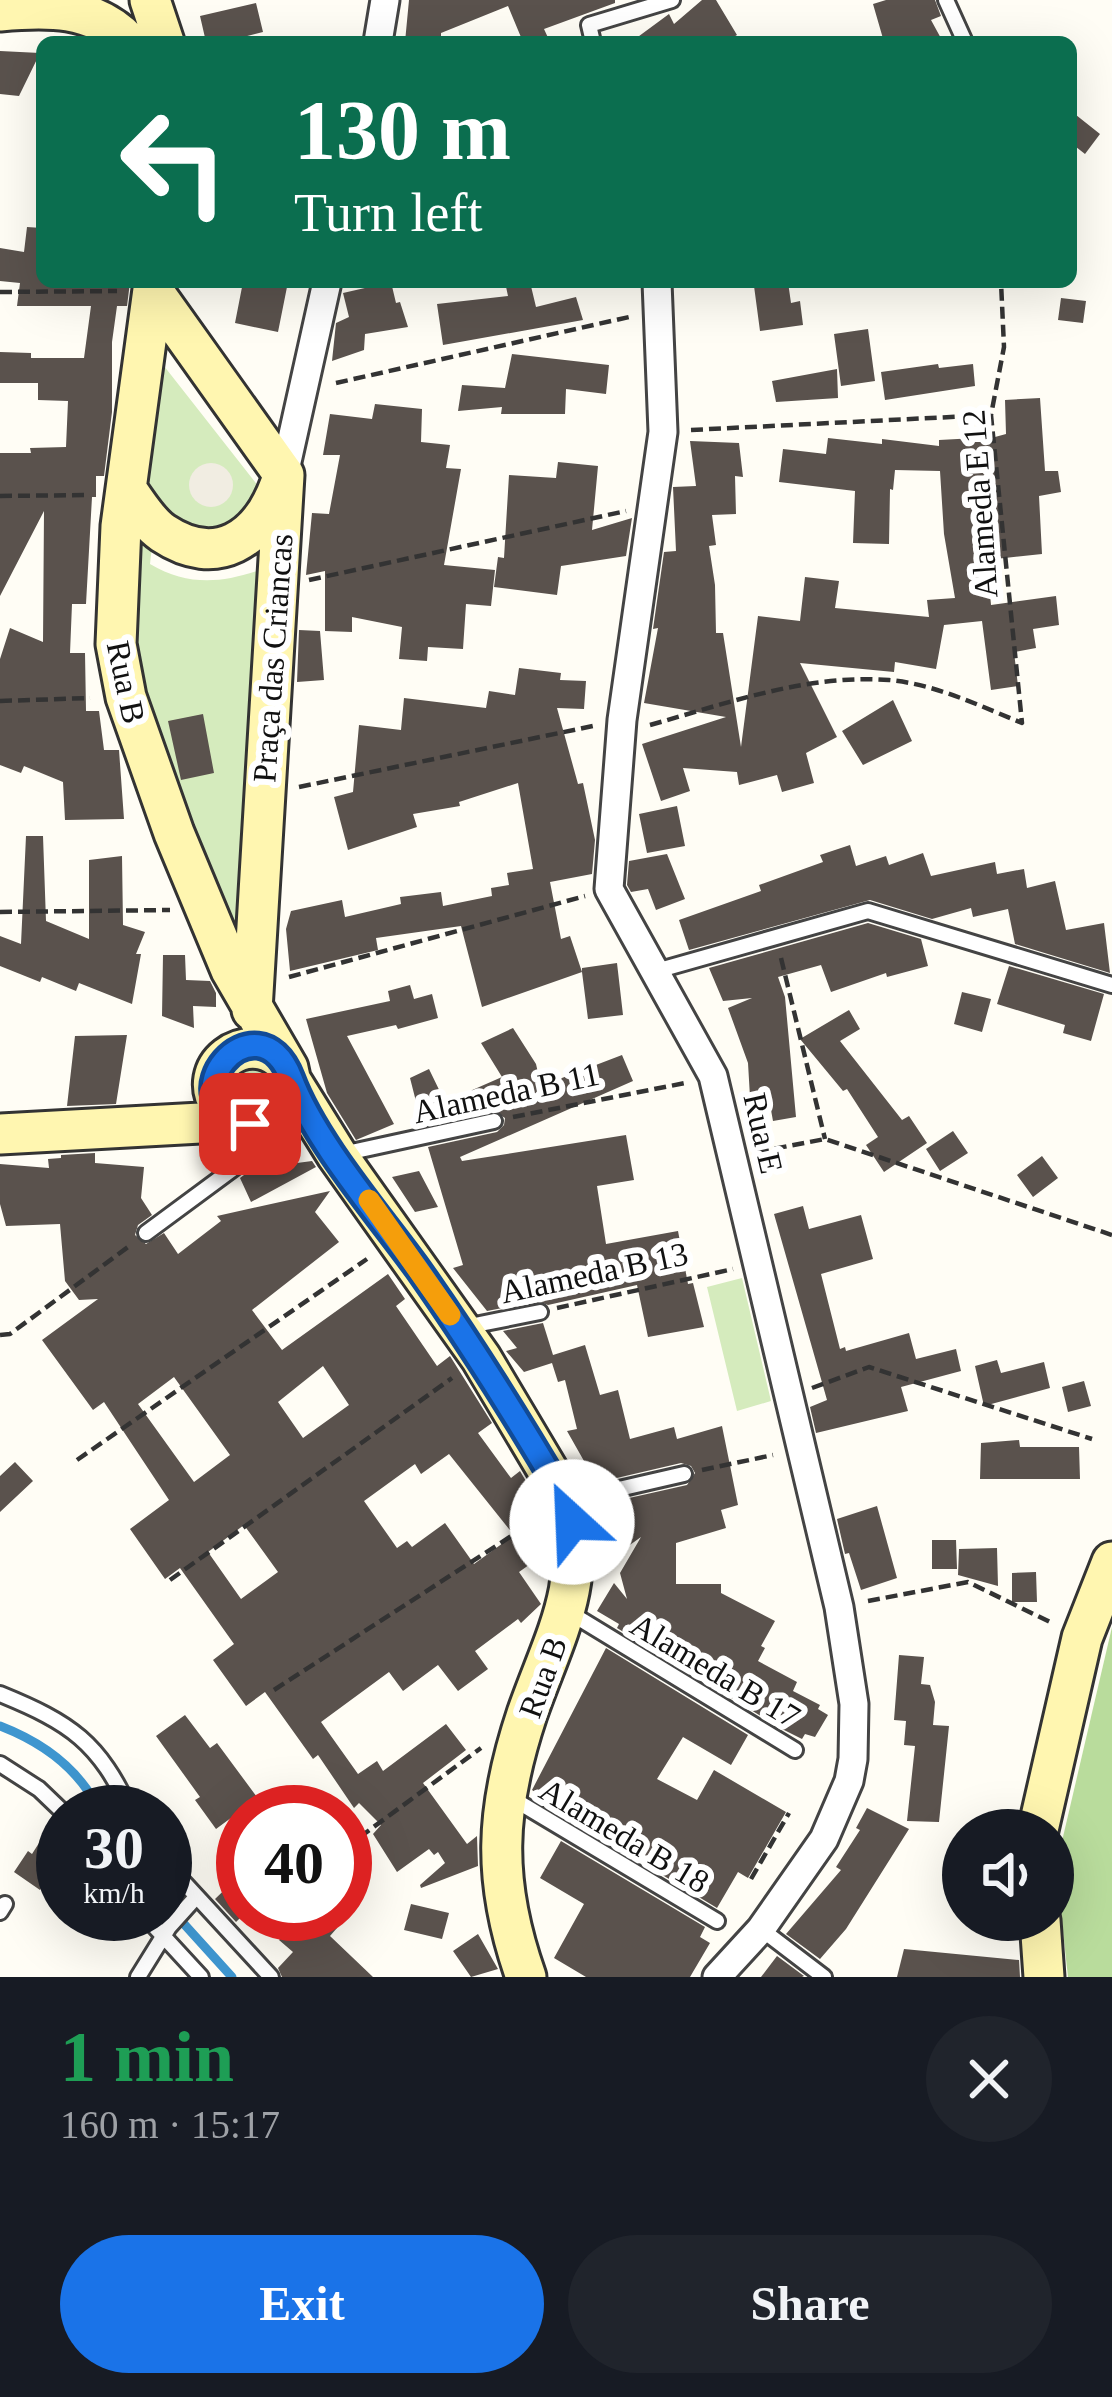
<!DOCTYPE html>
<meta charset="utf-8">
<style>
body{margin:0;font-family:Georgia,serif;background:#20242c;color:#f1f3f6;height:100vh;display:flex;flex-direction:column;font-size:45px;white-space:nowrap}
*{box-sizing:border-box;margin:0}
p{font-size:39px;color:#9ea1a6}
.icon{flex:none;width:66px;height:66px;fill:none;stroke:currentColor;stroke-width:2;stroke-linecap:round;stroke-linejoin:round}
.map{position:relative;height:1977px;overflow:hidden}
.panel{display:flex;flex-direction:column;background:#171b24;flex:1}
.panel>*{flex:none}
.guide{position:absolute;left:36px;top:36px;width:1041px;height:252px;border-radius:18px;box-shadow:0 12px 48px #0002;background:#0b6e4f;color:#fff;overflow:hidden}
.tools{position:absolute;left:942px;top:1809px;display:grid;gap:24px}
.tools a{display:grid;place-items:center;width:132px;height:132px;border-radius:50%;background:#171b24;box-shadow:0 12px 48px #0002;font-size:60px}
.speed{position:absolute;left:36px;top:1785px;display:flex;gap:24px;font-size:60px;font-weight:700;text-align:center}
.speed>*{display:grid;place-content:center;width:156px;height:156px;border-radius:50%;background:#171b24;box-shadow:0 12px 48px #0002;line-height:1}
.speed small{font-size:30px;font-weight:400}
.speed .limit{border:18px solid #d22;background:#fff;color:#111}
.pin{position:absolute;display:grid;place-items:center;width:102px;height:102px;color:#fff;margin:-51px;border-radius:24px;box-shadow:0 6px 18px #0006}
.me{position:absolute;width:132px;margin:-66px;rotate:335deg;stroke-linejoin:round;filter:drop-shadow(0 0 9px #0008)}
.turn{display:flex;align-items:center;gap:42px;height:252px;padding:0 60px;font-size:54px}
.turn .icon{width:156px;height:156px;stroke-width:2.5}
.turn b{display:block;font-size:84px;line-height:102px}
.round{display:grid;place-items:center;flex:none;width:126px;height:126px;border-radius:63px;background:#20242c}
.headline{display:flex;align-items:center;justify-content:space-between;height:204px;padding:0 60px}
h1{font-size:72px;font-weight:700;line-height:90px;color:#1e9e55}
.action{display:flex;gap:24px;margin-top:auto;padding:24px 60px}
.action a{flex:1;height:138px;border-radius:72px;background:#1a73e8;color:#fff;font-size:48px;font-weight:700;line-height:138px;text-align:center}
.action a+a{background:#20242c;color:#f1f3f6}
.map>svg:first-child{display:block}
.green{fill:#d5ebbd}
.forest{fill:#b9dc9c}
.plaza{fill:#f1ede2}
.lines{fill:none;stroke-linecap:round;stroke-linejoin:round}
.stream{stroke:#3f96cf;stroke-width:9}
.building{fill:#5a524d;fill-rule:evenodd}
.lane-casing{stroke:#444;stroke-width:20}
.street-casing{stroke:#444;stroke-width:33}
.secondary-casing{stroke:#333;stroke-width:45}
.path{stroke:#333;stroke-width:4.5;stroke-dasharray:12 6;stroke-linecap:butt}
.lane{stroke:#fff;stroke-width:14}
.street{stroke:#fff;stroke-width:27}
.secondary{stroke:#fff6b0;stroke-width:39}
.route-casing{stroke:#114b97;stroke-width:30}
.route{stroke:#1a73e8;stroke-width:21}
.slow{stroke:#f59e0b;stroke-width:21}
.labels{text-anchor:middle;stroke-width:12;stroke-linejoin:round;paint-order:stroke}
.street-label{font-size:33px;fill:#111;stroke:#fff}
</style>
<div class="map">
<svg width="1112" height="1977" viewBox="0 0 1112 1977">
<rect width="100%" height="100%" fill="#fffdf5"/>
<path class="green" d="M164 366 259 487 241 520 215 529 155 519 150 564C186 585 218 584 257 571L243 799 240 945C186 827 140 724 132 593Z
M237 1067H265L274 1080 261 1106 240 1105 229 1080Z
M742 1278 771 1401 737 1411 707 1287Z"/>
<path class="forest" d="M1112 1627V1977H1068L1056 1867Z"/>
<path class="plaza" d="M189 485a22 22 0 1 1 44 0a22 22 0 1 1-44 0Z"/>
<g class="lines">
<path class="stream" d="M0 1726C44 1743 80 1769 100 1812
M165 1903 232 1977"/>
</g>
<path class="building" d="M409 0H615V3L544 29 550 42H523L508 6 441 33V42H405Z
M702 0H716L737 35 725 42H631L669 14 674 24Z
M886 0H935L941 16 931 20 943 42H884L873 4Z
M256 3 263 32 224 42H206L200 16Z
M0 51 40 53 19 96 0 94Z
M1071 111 1100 134 1085 154 1071 143Z
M27 227 42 228V282H130L127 306H117L112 342V412L104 476H96V497H92L86 604H72L70 653H85L86 711H99L104 750H119L124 819 65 820 63 782 24 766 21 773 0 765V659L10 628 43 642 44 511 0 596V453H31L30 448 66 447 68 401 38 400V383H0V352L31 353V358H84L91 306H17L20 283 0 281V248L24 252Z
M243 282H288L278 332 235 323Z
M391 282 396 303 400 302 408 327 365 334 364 350 332 361 336 323 349 317 343 293Z
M505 282H530L536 307 576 297 583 320 443 345 437 304 508 296Z
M788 282 791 303 800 301 803 325 760 331 754 286Z
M1061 298 1086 301 1083 323 1058 320Z
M868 329 875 381 841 386 834 334Z
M512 354 609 365 606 394 566 389 565 414H501L502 407 458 411 462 385 505 388Z
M938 364 939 368 973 364 975 386 885 400 881 372Z
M837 369 838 398 776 402 772 381Z
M1040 398 1045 471H1058L1061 492 1039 496 1042 554 987 560 991 605 1056 596 1059 625 1033 629 1036 648 1014 652 1018 686 991 690 982 621 944 625 936 669 895 662 894 672 800 663 837 737 806 753 814 783 782 792 777 775 739 785 737 772 683 768 690 791 661 801 642 744 726 717 644 703 658 628 653 629 664 552 676 551 673 487 696 486 690 441 739 443 743 477 735 476 736 514 712 515 716 545 709 546 715 585 716 633H723L741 747 758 616 800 621 805 577 839 581 835 608 929 617 927 600 955 598 944 534 940 471 895 470 893 490 890 489 889 544 853 543 855 491 779 482 783 449 826 454 828 438 882 444V439L939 446V440L995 437 1006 434 1005 400Z
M375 404 422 409 421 442 450 445 446 468 461 469 444 565 495 570 491 606 466 604 463 649 428 647 427 661 399 659 402 627 352 617V632L325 631V571L306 575 312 513 329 514 340 455H323L330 414 372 419Z
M558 462 598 466 592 530 632 518 626 556 561 566 557 595 494 587 498 557 504 558 509 475 556 478Z
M299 630 320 631 324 680 297 682Z
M519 668 561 673 560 680 586 681 584 709 557 708 578 784 583 783 595 840 592 874 550 882 561 939 570 936 582 972V968L617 963 623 1015 588 1019 582 972 482 1007 461 926 376 938 378 950 290 971 286 929 291 911 342 900 345 917 401 904 400 897 441 892 443 906 492 896 491 888 509 885 507 873 533 869 518 783 459 802 460 806 413 814 417 827 348 850 334 797 353 792 359 725 401 730 404 698 486 708 489 691 515 695Z
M893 700 912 741 863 765 842 731Z
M203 714 214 773 181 780 168 721Z
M677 806 685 846 647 853 639 814Z
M26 836H43L46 921 89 939V860L122 856 123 925 145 932 136 954H141L132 1004 79 983 76 991 42 977 40 982 0 966V936L21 944Z
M850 845 856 866 886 856 889 865 923 853 931 876 995 862 997 874 1024 869 1027 888 1055 881 1066 930 1104 923 1110 973 1015 944 1008 909 973 917 971 908 932 919 870 900 689 950 679 920 761 891 759 885 823 862 820 855Z
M667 854 685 899 656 910 648 889 631 892 627 885 629 861Z
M868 923 921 939 928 966 887 977 886 973 831 992 821 965 778 977 785 997 796 1117 773 1121 771 1110 751 1114 748 1063 728 1008 752 998 723 1001 709 968Z
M163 955H185L186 980 210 981 216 993V1007L193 1006 194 1028 162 1016Z
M1009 966 1104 994 1091 1041 1063 1033 1065 1025 997 1004Z
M410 985 414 999 432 994 438 1018 398 1029 396 1025 347 1036 394 1124 356 1140 327 1093 306 1019 390 1001 388 991Z
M962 992 991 999 982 1032 954 1024Z
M849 1010 860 1029 840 1041 902 1120 909 1116 927 1143 884 1172 866 1145 878 1137 847 1089 843 1091 800 1039Z
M513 1028 536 1064 541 1086 622 1055 633 1081 460 1157 462 1161 626 1135 634 1180 597 1186 606 1244 678 1231 688 1284 693 1283 704 1327 648 1337 637 1285 548 1305 538 1301 487 1311 453 1268 463 1265 428 1147 497 1132 504 1125 505 1118 492 1110 422 1125 410 1078 429 1069 445 1102 502 1077 481 1043Z
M127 1035 116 1104 67 1106 75 1036Z
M953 1131 968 1153 940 1171 926 1149Z
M95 1153V1163L144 1167 141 1198 152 1215 138 1225 135 1235 146 1244 164 1233 178 1254 221 1221 217 1216 330 1191 315 1212 339 1242 252 1310 282 1350 388 1274 405 1299 396 1306 437 1366 450 1356 492 1423 478 1433 511 1478 520 1471 543 1510 513 1534 449 1454 421 1474 415 1464 364 1501 397 1548 407 1541 412 1547 445 1523 474 1564 524 1528 543 1555 519 1572 541 1604 521 1623 518 1619 475 1651 488 1669 458 1691 438 1665 403 1691 389 1672 321 1722 358 1774 377 1761 383 1771 446 1724 466 1750 423 1783 467 1844 477 1836 478 1866 421 1888 420 1885 445 1863 438 1852 434 1855 429 1849 397 1872 373 1834 381 1825 359 1803 354 1808 318 1755 313 1759 265 1692 246 1706 213 1660 234 1644 180 1568 165 1579 130 1529 169 1500 104 1402 93 1410 42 1340 98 1299 79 1300 65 1281 60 1224 6 1226 0 1204V1164L49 1168 48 1159 61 1158V1155ZM323 1366 349 1405 303 1438 278 1402ZM174 1377 230 1455 194 1482 138 1404ZM244 1525 278 1572 241 1599 208 1552Z
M1042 1156 1058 1178 1033 1197 1017 1175Z
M312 1161 316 1167 251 1202 240 1178 252 1169Z
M419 1171 438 1207 415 1212 392 1177Z
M803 1206 809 1229 861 1215 873 1259 821 1274 840 1349 845 1347 846 1351 909 1333 916 1359 956 1349 961 1371 901 1387 908 1411 816 1433 810 1407 827 1400 774 1214Z
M543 1323 553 1355 585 1345 600 1395 618 1390 630 1439 674 1427 677 1439 722 1426 738 1505 721 1510 726 1528 676 1543V1584H721V1593L775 1621 761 1646 765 1648 758 1661 797 1682 793 1691 820 1705 818 1709 828 1715 815 1737 805 1734 802 1739 782 1729 617 1628 619 1624 597 1611 614 1583 627 1599 620 1573 641 1537 613 1557 598 1505 687 1485 695 1473 691 1466 681 1463 591 1484 584 1461 567 1431 577 1429 565 1380 558 1382 552 1363 524 1372 506 1351 517 1348 503 1331Z
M997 1360 1001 1373 1044 1362 1050 1388 984 1406 975 1366Z
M1084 1381 1091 1406 1068 1412 1062 1387Z
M1019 1440 1020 1447H1079L1080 1479H980L981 1443Z
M15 1462 33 1481 0 1512V1476Z
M877 1506 897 1578 861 1590 849 1553 845 1554 837 1519Z
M932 1540H956L957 1569H932Z
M997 1548 998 1586 958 1575 959 1549Z
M1036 1572 1037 1602H1012V1573Z
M606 1648 748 1735 731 1765 683 1737 657 1779 697 1800 714 1770 786 1812 748 1878 738 1872 717 1908 573 1821 575 1818 532 1790Z
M899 1655 924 1657 921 1684 930 1685 935 1702 933 1725 949 1726 939 1822 907 1821 915 1746 904 1745 906 1721 894 1720Z
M185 1715 210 1748 217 1743 268 1812H239L216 1829 195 1800 200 1797 156 1736Z
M867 1808 909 1829 846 1929 820 1959 786 1934 841 1870 836 1867 860 1830 856 1828Z
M561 1841 705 1927 700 1937 710 1943 690 1977H586L554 1958 584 1904 540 1878Z
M39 1843 61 1858 40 1890 14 1872 28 1851 32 1854Z
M243 1872V1915L236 1922 215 1899Z
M411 1904 449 1913 442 1939 404 1930Z
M303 1914H321L337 1928 330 1936 373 1977H282L278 1968 293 1952 279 1940Z
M478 1934 498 1969 471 1977 453 1951Z
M904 1949 1019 1960 1020 1977H897Z
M777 1956 804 1976 802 1977H761Z"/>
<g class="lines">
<defs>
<path id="lane" d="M946 0 965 42
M593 42 589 25 672 0
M656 971 868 911 1112 985
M342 1154 494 1121
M146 1233 280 1134
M465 1327 540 1312
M571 1500 684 1474
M567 1611 795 1750
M0 1694C71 1723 99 1742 131 1812
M0 1764 39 1789 63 1812
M510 1797 717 1921
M165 1862 271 1977
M0 1912 5 1904
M143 1914 201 1977
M761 1929 824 1977
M138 1977 169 1927 196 1897"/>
<path id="street" d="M378 42 385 0
M657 282 663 432 622 720 609 889 713 1076 839 1607 854 1704 853 1759 849 1781 824 1839 761 1929 717 1977
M284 475 327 282"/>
<path id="secondary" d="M150 0 164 42
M0 11C46 7 94 5 128 42
M154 282 121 526 116 644 126 697 174 833 231 970 288 1068C301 1114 247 1147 221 1107 194 1067 245 1030 280 1058
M153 291 284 475 252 1010
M127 490C138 505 148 523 163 533 217 569 260 539 280 485
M291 1081 337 1155 481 1358 566 1501C588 1584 553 1639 527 1714 495 1810 492 1881 526 1977
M0 1134 237 1121
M1038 1830 1082 1638 1112 1562
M1040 1920 1044 1977"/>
</defs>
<use href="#lane" class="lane-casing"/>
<use href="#street" class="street-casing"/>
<use href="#secondary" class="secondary-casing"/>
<path class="path" d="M0 292 117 291
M336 383 629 317
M691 430 991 415
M0 496 90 495
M309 580 626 511
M0 701 90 698
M650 725C728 703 807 674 889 680 935 684 980 706 1022 723L991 415 1004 347 1001 282
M299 787 593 726
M0 912 170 910
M781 958 825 1139
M289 977 585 896
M513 1117 685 1083
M757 1152 825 1139 1112 1235
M557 1308 733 1269
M0 1335 10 1334 128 1247
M812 1388 869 1367 1092 1439
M77 1460 367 1259
M702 1470 773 1455
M170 1580 452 1378
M868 1601 968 1582 1050 1622
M274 1690 536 1520
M345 1848 481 1748
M751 1879 789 1813"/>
<use href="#lane" class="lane"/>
<use href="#street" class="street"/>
<use href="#secondary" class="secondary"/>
</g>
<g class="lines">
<defs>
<path id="route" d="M250 1124C161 1104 257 991 291 1078 314 1140 378 1214 418 1269 471 1344 519 1421 566 1501L572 1522"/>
</defs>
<use href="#route" class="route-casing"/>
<use href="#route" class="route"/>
<path class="slow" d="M369 1200 450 1315"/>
</g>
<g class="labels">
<g class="street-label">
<text transform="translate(979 504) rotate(-94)" y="12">Alameda E 12</text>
<text transform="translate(272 658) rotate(-86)" y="12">Praça das Criancas</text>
<text transform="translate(127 682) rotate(78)" y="12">Rua B</text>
<text transform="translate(506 1092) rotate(-12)" y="12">Alameda B 11</text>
<text transform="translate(764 1133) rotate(77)" y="12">Rua E</text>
<text transform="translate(594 1272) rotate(-12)" y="12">Alameda B 13</text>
<text transform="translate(716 1670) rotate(31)" y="12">Alameda B 17</text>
<text transform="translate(542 1677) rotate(-70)" y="12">Rua B</text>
<text transform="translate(625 1835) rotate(31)" y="12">Alameda B 18</text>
</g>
</g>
</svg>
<div class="tools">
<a><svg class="icon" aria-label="sound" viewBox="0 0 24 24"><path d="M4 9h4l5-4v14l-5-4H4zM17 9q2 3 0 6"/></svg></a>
</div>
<div class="speed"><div>30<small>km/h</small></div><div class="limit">40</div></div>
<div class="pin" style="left:250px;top:1124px;background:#d93025"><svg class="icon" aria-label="arrive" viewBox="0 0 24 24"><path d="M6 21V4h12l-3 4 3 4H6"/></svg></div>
<svg class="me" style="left:572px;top:1522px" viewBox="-20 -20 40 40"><circle r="19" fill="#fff"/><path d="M0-13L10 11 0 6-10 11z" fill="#1a73e8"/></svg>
<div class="guide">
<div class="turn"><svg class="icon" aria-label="left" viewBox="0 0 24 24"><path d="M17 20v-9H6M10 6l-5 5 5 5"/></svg><div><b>130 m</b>Turn left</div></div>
</div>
</div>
<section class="panel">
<div class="headline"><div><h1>1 min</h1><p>160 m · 15:17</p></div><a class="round"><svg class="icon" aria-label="close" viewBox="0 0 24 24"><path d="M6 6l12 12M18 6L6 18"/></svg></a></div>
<div class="action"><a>Exit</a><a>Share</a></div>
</section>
